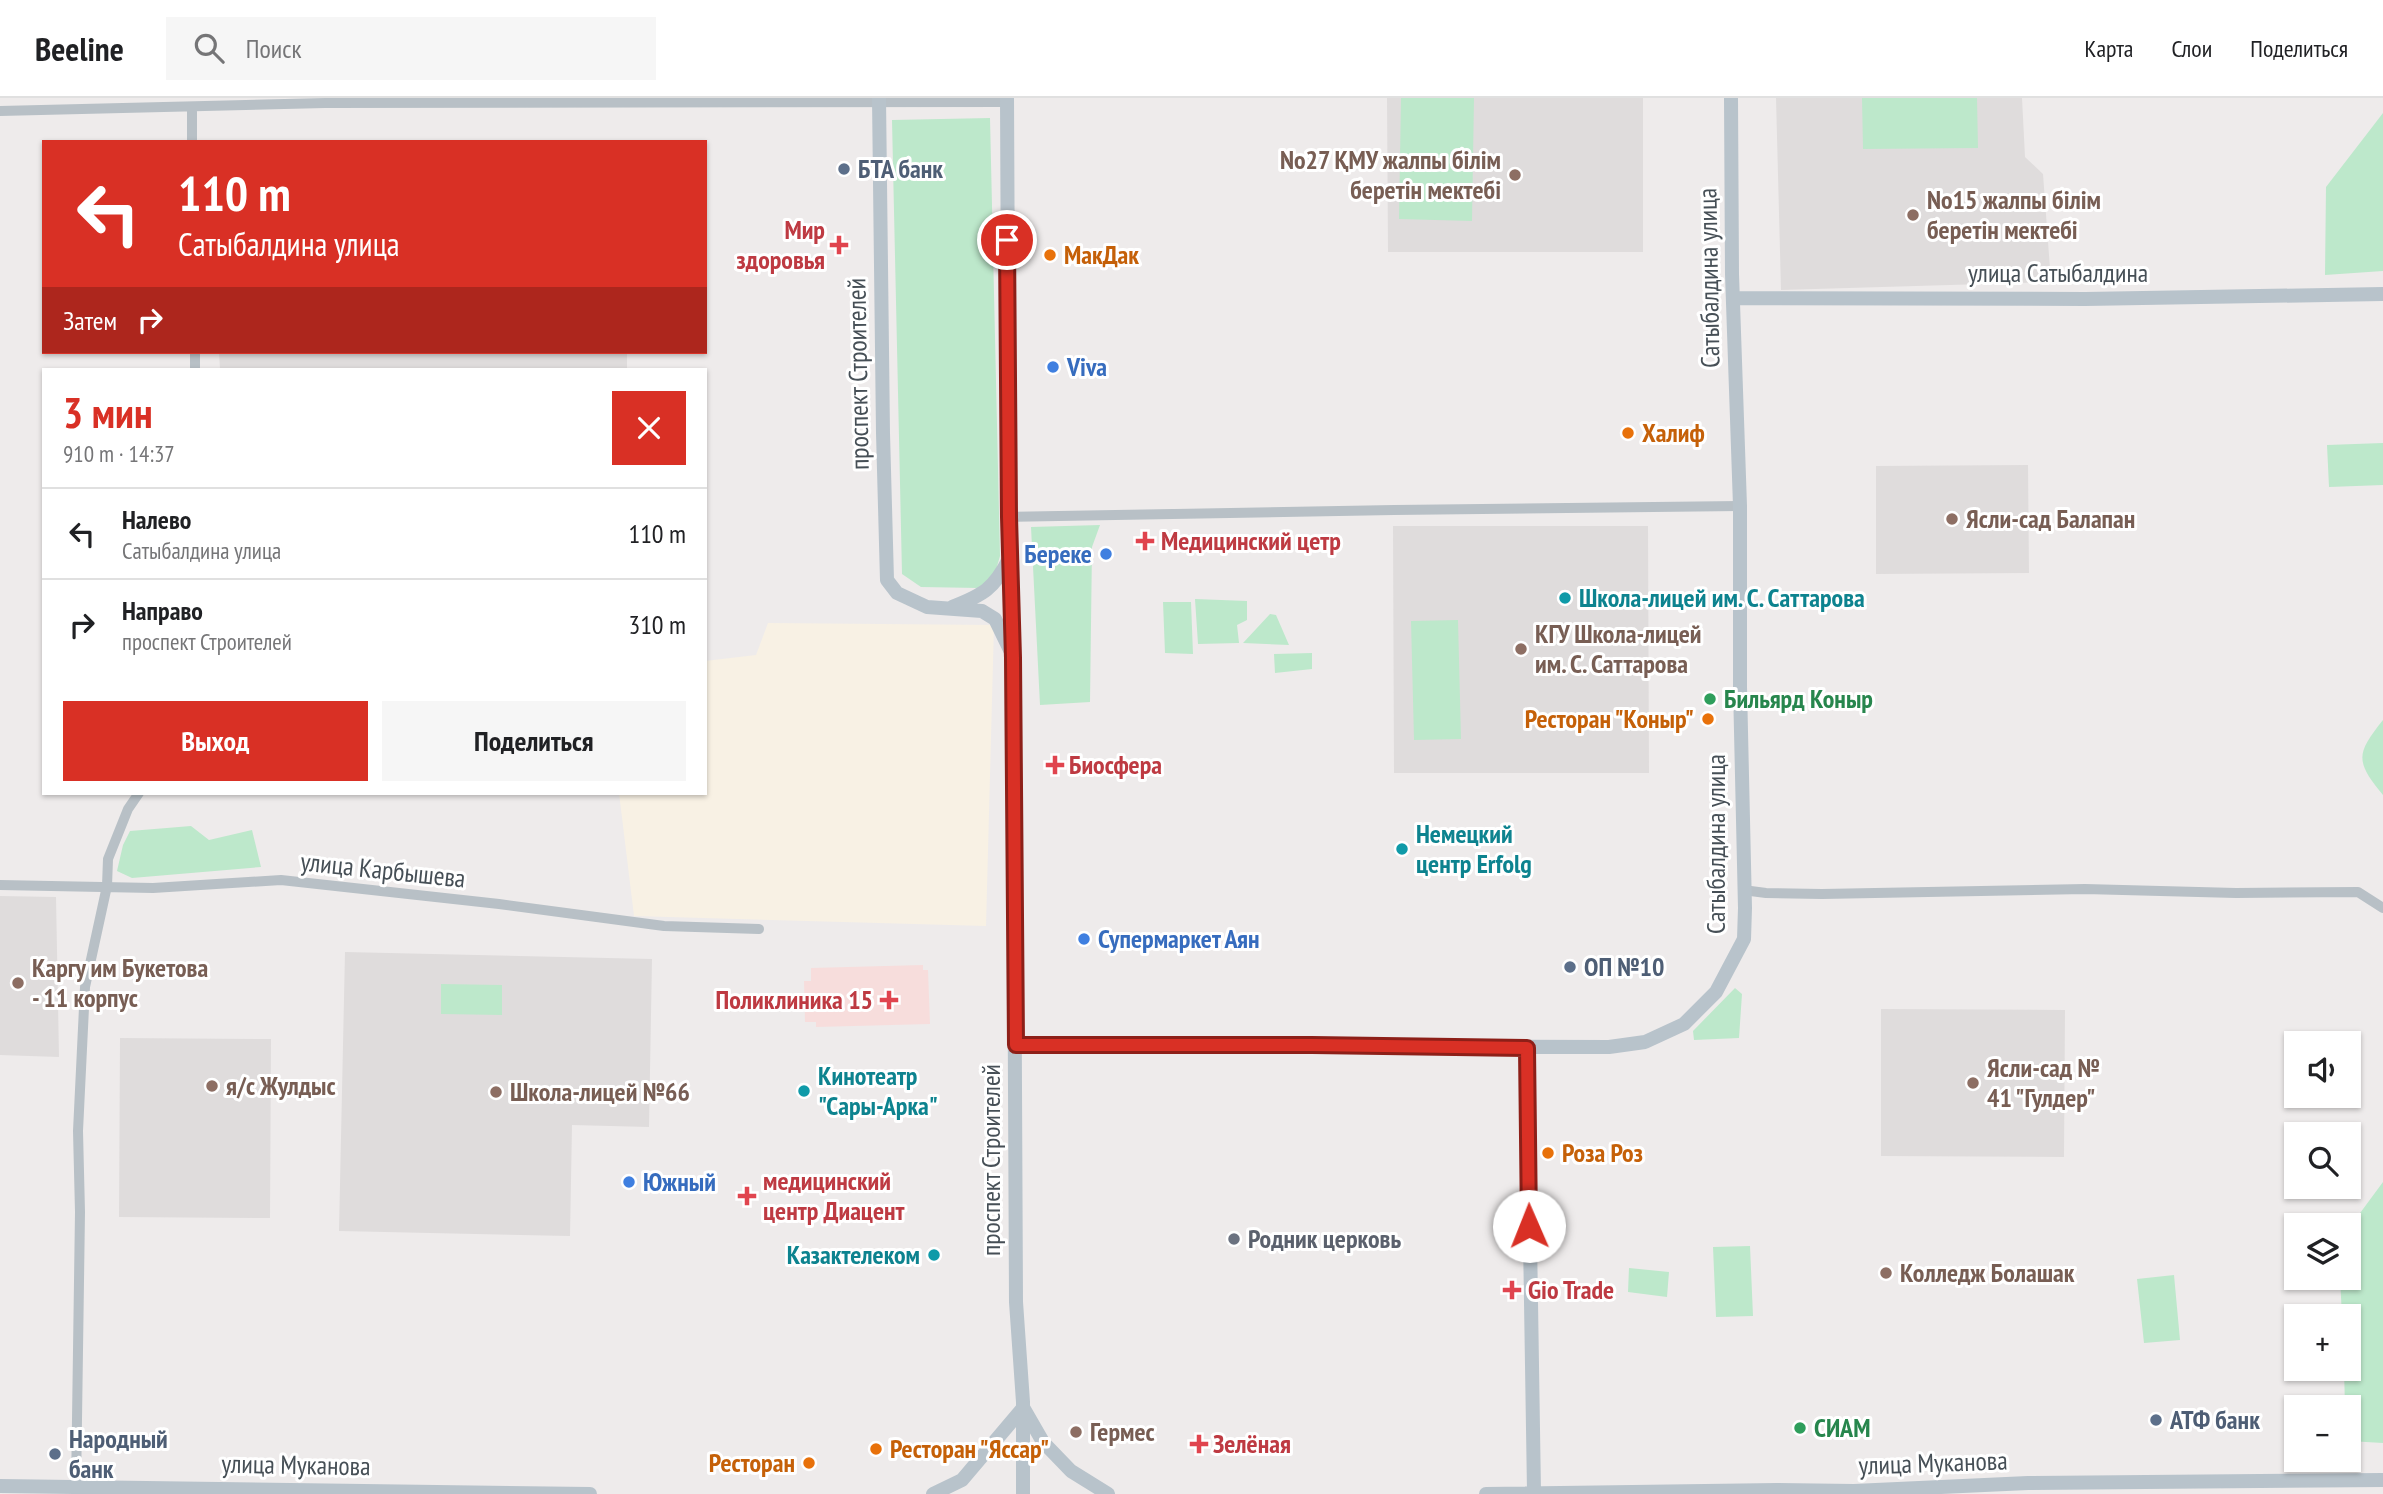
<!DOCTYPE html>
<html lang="ru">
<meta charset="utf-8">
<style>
body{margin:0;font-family:"PT Sans Narrow",sans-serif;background:#f6f6f6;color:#202124;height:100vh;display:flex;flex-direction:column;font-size:26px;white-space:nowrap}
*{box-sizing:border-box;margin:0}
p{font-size:23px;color:#757577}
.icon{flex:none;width:38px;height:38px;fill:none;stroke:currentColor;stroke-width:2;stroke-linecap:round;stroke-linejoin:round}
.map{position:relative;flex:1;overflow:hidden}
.drawer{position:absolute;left:42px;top:270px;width:665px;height:427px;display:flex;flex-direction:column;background:#fff;border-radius:0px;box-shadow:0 2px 5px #0004}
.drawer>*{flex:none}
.banner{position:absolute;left:42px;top:42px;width:665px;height:214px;border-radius:0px;box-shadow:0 2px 5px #0004;background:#d93025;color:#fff;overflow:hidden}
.controls{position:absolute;left:2284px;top:933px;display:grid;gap:14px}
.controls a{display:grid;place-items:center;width:77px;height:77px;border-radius:0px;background:#fff;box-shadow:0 2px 5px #0004;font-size:35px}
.pin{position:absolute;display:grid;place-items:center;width:60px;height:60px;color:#fff;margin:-30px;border:4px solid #fff;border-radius:50%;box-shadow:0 2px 7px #0007}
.me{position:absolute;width:77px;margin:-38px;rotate:359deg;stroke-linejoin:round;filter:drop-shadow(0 0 5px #0008)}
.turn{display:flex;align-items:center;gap:24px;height:147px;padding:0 21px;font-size:32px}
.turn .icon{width:91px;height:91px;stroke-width:2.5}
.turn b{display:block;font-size:49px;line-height:60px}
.then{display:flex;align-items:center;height:66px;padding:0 21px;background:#0003;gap:14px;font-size:26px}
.round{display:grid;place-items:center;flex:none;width:74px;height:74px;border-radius:0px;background:#f6f6f6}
.summary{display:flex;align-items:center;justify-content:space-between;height:119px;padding:0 21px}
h1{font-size:42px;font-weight:700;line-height:52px;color:#d93025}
.primary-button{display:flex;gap:14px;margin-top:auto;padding:14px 21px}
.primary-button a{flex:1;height:80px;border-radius:0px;background:#d93025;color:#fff;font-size:28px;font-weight:700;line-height:80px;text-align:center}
.primary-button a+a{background:#f6f6f6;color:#202124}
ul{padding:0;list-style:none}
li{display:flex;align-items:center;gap:21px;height:91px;padding:0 21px;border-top:2px solid #e0e0e0}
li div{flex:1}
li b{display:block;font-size:26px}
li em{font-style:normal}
header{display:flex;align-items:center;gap:42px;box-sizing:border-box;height:98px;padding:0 35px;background:#fff;border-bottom:2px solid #e0e0e0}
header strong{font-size:33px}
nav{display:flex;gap:38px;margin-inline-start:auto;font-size:24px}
.search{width:490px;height:63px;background:#f6f6f6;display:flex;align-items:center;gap:18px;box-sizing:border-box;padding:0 24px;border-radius:0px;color:#757577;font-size:26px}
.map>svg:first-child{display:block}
.commercial{fill:#f8f1e4}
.education{fill:#dfdcdc}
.medical{fill:#f7dddc}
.green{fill:#bde8cb}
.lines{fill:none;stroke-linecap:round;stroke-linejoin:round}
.street{stroke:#b8c0c6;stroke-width:10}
.secondary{stroke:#b8c3cb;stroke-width:14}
.route-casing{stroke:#8d1f18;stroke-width:18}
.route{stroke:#d93025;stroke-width:12}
.service-dot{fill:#5c6f8a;stroke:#fff;stroke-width:2.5}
.education-dot{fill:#8d6e63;stroke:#fff;stroke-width:2.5}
.health-dot{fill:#e0444e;stroke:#fff;stroke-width:2.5}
.food-dot{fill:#e8710a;stroke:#fff;stroke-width:2.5}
.shop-dot{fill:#3f7fe0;stroke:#fff;stroke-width:2.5}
.culture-dot{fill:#0f9aa8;stroke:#fff;stroke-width:2.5}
.leisure-dot{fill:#2e9e5b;stroke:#fff;stroke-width:2.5}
.worship-dot{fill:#6b7280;stroke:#fff;stroke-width:2.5}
.labels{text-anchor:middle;stroke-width:6;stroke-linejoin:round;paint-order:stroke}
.education-label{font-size:26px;font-weight:bold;fill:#785e54;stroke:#fff;text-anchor:start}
.service-label{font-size:26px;font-weight:bold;fill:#4e5e75;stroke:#fff;text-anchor:start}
.health-label{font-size:26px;font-weight:bold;fill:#be3a42;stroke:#fff;text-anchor:start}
.food-label{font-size:26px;font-weight:bold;fill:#c56008;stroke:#fff;text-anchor:start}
.street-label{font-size:26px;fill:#464f56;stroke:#fff}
.shop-label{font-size:26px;font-weight:bold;fill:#366cbe;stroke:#fff;text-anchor:start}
.culture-label{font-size:26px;font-weight:bold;fill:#0d838f;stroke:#fff;text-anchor:start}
.leisure-label{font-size:26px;font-weight:bold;fill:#27864d;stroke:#fff;text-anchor:start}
.worship-label{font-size:26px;font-weight:bold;fill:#5b616d;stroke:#fff;text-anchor:start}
</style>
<header>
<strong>Beeline</strong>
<div class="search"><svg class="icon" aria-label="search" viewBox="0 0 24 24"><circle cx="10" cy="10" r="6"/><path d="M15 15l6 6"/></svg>Поиск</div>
<nav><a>Карта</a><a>Слои</a><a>Поделиться</a></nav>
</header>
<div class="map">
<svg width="2383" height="1396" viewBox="0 0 2383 1396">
<rect width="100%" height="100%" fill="#eeebeb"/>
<path class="commercial" d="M768 525 994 527 986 828 634 818 619 695H705V563L756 557Z"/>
<path class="education" d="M1387 0H1643V154H1388Z
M1776 0H2022L2025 59 2043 76 2051 184 1781 192Z
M219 254H627V271H220Z
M2028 367 2029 475 1876 476V368Z
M1393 428H1648L1649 675H1394Z
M0 798 56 799 59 959 0 957Z
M345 854 652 861 649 1029 572 1027 570 1138 339 1133Z
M1881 911 2065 912 2064 1059 1881 1058Z
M120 940 271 941 270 1120 119 1119Z"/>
<path class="medical" d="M923 867V872H928L930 926 816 929V924H805L804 883H811V870Z"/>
<path class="green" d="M1401 0H1474L1472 123 1399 121Z
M1862 0H1977L1978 50 1863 51Z
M2383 15V173L2325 177 2326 89Z
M990 20 1000 458 994 479 979 490 921 489 902 476 892 22Z
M2383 345V387L2329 389 2327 347Z
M1100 427 1092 449 1090 604 1040 607 1031 429Z
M1195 501 1247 503V522L1237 527 1239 545 1198 546Z
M1163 504H1191L1193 556 1165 555Z
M1270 516 1276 517 1289 547 1243 545Z
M1458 522 1461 641 1414 642 1411 523Z
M1312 555V571L1275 575 1274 556Z
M2383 622V697C2355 663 2356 656 2383 622Z
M191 728 209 742 252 732 261 769 132 780 117 773 123 747 130 733Z
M441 886 502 887V917L441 916Z
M1735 890 1742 896 1739 940 1694 942 1693 933Z
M2383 1084V1345L2349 1343 2348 1309H2345L2344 1271 2348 1270V1218H2342L2340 1180H2348L2349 1130Z
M1750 1148 1753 1218 1716 1219 1713 1149Z
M1629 1170 1669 1174 1667 1199 1628 1194Z
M2174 1177 2180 1242 2144 1245 2137 1181Z"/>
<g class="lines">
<path class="street" d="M192 9V44
M0 13 325 5 1007 4
M195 271V254
M1009 419 1394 412 1740 408
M0 787 153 790 281 782 499 806 664 828 759 831
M1743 792 1766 795 1822 796 2085 791 2236 795 2358 794 2383 810
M76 1391 80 1114 78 1033 85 889 107 788 108 761 128 711 139 695"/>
<path class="secondary" d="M879 0 883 335 887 482 897 495 927 509 982 513 995 521 1010 552
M1007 0 1009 419 1013 560 1016 1204 1023 1304V1396
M1733 200 2085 201 2383 196
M952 509C983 497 994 491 1009 461
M1016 947 1609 949 1645 944 1684 926 1716 894 1744 841 1745 810 1740 589V408L1732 176 1731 0
M1527 950 1534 1394
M1024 1311 1043 1344 1071 1373 1108 1396
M0 1388 590 1396
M933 1396 962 1382 1023 1310
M1486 1396 1777 1392 1854 1393 2028 1385 2383 1382"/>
</g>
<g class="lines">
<defs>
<path id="route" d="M1007 142 1009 419 1013 560 1016 947H1312L1527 950 1529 1128"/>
</defs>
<use href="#route" class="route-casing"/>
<use href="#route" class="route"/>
</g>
<g class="service-dot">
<circle cx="844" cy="71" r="7"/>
<circle cx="1570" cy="869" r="7"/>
<circle cx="2156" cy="1322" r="7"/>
<circle cx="55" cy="1356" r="7"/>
</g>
<g class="education-dot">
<circle cx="1515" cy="77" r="7"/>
<circle cx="1913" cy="117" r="7"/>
<circle cx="1952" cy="421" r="7"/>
<circle cx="1521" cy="551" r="7"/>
<circle cx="18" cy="885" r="7"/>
<circle cx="1973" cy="985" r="7"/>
<circle cx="212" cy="988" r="7"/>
<circle cx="496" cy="994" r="7"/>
<circle cx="1886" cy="1175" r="7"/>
<circle cx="1076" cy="1334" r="7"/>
</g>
<g class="health-dot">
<path d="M835.5 136.5h7v7h7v7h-7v7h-7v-7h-7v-7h7z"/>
<path d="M1141.5 432.5h7v7h7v7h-7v7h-7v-7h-7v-7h7z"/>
<path d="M1051.5 656.5h7v7h7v7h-7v7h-7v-7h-7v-7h7z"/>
<path d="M885.5 891.5h7v7h7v7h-7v7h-7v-7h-7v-7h7z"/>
<path d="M743.5 1087.5h7v7h7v7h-7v7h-7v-7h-7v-7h7z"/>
<path d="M1508.5 1181.5h7v7h7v7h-7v7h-7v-7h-7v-7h7z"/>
<path d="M1195.5 1335.5h7v7h7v7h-7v7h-7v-7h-7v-7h7z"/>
</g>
<g class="food-dot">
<circle cx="1050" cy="157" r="7"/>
<circle cx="1628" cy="335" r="7"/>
<circle cx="1708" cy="621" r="7"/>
<circle cx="1548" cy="1055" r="7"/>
<circle cx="876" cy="1351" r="7"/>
<circle cx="809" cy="1365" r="7"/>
</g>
<g class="shop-dot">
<circle cx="1053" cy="269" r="7"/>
<circle cx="1106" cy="456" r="7"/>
<circle cx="1084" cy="841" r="7"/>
<circle cx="629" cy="1084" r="7"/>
</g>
<g class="culture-dot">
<circle cx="1565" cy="500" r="7"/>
<circle cx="1402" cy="751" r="7"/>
<circle cx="804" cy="993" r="7"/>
<circle cx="934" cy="1157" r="7"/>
</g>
<g class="leisure-dot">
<circle cx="1710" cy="601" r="7"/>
<circle cx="1800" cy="1330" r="7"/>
</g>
<circle class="worship-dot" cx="1234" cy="1141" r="7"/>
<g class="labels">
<g class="education-label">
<text x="1501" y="71" text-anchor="end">No27 ҚМУ жалпы білім<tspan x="1501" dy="30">беретін мектебі</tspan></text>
<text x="1927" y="111">No15 жалпы білім<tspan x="1927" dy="30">беретін мектебі</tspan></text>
<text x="1966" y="430">Ясли-сад Балапан</text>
<text x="1535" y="545">КГУ Школа-лицей<tspan x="1535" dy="30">им. С. Саттарова</tspan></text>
<text x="32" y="879">Каргу им Букетова<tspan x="32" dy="30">- 11 корпус</tspan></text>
<text x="1987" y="979">Ясли-сад №<tspan x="1987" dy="30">41 "Гулдер"</tspan></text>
<text x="226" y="997">я/c Жулдыс</text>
<text x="510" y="1003">Школа-лицей №66</text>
<text x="1900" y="1184">Колледж Болашак</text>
<text x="1090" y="1343">Гермес</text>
</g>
<g class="service-label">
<text x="858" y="80">БТА банк</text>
<text x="1584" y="878">ОП №10</text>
<text x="2170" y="1331">АТФ банк</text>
<text x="69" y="1350">Народный<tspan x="69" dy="30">банк</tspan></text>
</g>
<g class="health-label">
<text x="825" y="141" text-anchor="end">Мир<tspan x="825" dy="30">здоровья</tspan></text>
<text x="1161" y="452">Медицинский цетр</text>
<text x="1069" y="676">Биосфера</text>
<text x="873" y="911" text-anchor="end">Поликлиника 15</text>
<text x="763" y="1092">медицинский<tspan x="763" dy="30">центр Диацент</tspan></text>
<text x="1528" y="1201">Gio Trade</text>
<text x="1213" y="1355">Зелёная</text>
</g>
<g class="food-label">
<text x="1064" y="166">МакДак</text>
<text x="1642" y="344">Халиф</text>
<text x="1694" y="630" text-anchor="end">Ресторан "Коныр"</text>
<text x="1562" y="1064">Роза Роз</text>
<text x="890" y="1360">Ресторан "Яссар"</text>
<text x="795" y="1374" text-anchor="end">Ресторан</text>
</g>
<g class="street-label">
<text x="2058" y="184">улица Сатыбалдина</text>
<text transform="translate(1709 180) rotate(-91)" y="9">Сатыбалдина улица</text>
<text transform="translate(858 276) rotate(-91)" y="9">проспект Строителей</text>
<text transform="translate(1716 746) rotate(-90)" y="9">Сатыбалдина улица</text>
<text transform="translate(383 772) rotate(6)" y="9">улица Карбышева</text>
<text transform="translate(991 1062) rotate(-90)" y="9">проспект Строителей</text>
<text transform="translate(1933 1365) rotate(-2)" y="9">улица Муканова</text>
<text transform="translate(296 1367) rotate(1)" y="9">улица Муканова</text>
</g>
<g class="shop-label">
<text x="1067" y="278">Viva</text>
<text x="1092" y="465" text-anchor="end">Береке</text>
<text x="1098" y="850">Супермаркет Аян</text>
<text x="643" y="1093">Южный</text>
</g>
<g class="culture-label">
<text x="1579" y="509">Школа-лицей им. С. Саттарова</text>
<text x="1416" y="745">Немецкий<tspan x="1416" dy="30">центр Erfolg</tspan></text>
<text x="818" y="987">Кинотеатр<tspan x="818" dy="30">"Сары-Арка"</tspan></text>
<text x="920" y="1166" text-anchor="end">Казактелеком</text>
</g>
<g class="leisure-label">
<text x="1724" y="610">Бильярд Коныр</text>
<text x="1814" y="1339">СИАМ</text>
</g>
<g class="worship-label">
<text x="1248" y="1150">Родник церковь</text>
</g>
</g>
</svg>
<div class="controls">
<a><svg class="icon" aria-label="sound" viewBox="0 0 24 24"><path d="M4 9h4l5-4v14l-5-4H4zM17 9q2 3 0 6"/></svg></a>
<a><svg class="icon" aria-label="search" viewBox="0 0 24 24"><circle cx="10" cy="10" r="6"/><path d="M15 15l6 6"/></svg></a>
<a><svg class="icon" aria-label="layers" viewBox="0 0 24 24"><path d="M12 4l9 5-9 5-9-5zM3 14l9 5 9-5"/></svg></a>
<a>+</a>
<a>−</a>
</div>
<div class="pin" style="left:1007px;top:142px;background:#d93025"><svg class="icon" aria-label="arrive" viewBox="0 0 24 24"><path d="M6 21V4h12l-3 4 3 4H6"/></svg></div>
<svg class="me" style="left:1529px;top:1128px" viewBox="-20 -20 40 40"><circle r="19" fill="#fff"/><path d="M0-13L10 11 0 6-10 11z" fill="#d93025"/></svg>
<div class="banner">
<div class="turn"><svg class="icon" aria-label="left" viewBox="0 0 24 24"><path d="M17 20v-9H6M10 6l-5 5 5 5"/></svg><div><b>110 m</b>Сатыбалдина улица</div></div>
<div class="then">Затем<svg class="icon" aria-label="right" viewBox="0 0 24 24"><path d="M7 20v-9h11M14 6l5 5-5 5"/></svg></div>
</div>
<section class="drawer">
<div class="summary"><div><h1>3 мин</h1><p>910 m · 14:37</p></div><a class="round" style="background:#d93025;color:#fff"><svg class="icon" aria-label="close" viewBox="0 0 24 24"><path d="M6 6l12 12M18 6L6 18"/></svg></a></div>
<ul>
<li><svg class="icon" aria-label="left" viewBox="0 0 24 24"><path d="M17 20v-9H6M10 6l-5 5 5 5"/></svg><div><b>Налево</b><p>Сатыбалдина улица</p></div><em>110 m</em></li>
<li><svg class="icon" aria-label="right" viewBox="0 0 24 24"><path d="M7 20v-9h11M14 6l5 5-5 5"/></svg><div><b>Направо</b><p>проспект Строителей</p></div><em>310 m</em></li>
</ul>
<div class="primary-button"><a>Выход</a><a>Поделиться</a></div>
</section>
</div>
